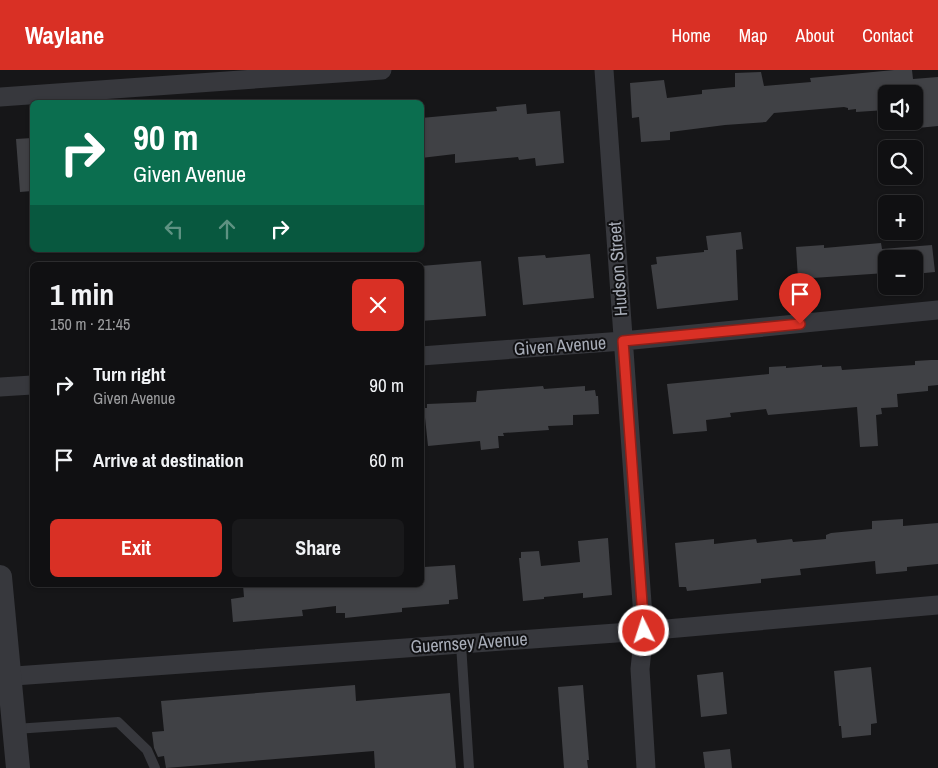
<!DOCTYPE html>
<meta charset="utf-8">
<style>
body{margin:0;font-family:"Archivo Narrow",sans-serif;background:#19191b;color:#f1f3f6;height:100vh;display:flex;flex-direction:column;font-size:19px;white-space:nowrap}
*{box-sizing:border-box;margin:0}
p{font-size:16px;color:#9c9d9f}
.icon{flex:none;width:28px;height:28px;fill:none;stroke:currentColor;stroke-width:2;stroke-linecap:round;stroke-linejoin:round}
.map{position:relative;flex:1;overflow:hidden}
.details{position:absolute;left:30px;top:192px;width:394px;height:325px;display:flex;flex-direction:column;background:#101012;border-radius:8px;box-shadow:0 1px 4px #0004,0 0 0 1px #303032}
.details>*{flex:none}
.banner{position:absolute;left:30px;top:30px;width:394px;height:152px;border-radius:8px;box-shadow:0 1px 4px #0004,0 0 0 1px #303032;background:#0b6e4f;color:#fff;overflow:hidden}
.fabs{position:absolute;left:878px;top:15px;display:grid;gap:10px}
.fabs a{display:grid;place-items:center;width:45px;height:45px;border-radius:8px;background:#101012;box-shadow:0 1px 4px #0004,0 0 0 1px #303032;font-size:25px}
.pin{position:absolute;display:grid;place-items:center;width:42px;height:42px;color:#fff;margin:-51px -21px;border-radius:50% 50% 50% 0;rotate:-45deg;box-shadow:0 0 5px #0007}
.pin .icon{rotate:45deg}
.me{position:absolute;width:55px;margin:-28px;rotate:356deg;stroke-linejoin:round;filter:drop-shadow(0 0 4px #0008)}
.turn{display:flex;align-items:center;gap:18px;height:105px;padding:0 20px;font-size:22px}
.turn .icon{width:65px;height:65px;stroke-width:2.5}
.turn b{display:block;font-size:35px;line-height:42px}
.lanes{display:flex;align-items:center;height:48px;padding:0 20px;background:#0003;justify-content:center;gap:25px;direction:ltr}
.lanes .off{opacity:.35}
.round{display:grid;place-items:center;flex:none;width:52px;height:52px;border-radius:8px;background:#19191b}
.headline{display:flex;align-items:center;justify-content:space-between;height:85px;padding:0 20px}
h1{font-size:30px;font-weight:700;line-height:38px}
.button{display:flex;gap:10px;margin-top:auto;padding:10px 20px}
.button a{flex:1;height:58px;border-radius:8px;background:#d93025;color:#fff;font-size:20px;font-weight:700;line-height:58px;text-align:center}
.button a+a{background:#19191b;color:#f1f3f6}
ul{padding:0;list-style:none}
li{display:flex;align-items:center;gap:15px;height:75px;padding:0 20px}
li div{flex:1}
li b{display:block;font-size:19px}
li em{font-style:normal}
header{display:flex;align-items:center;gap:30px;box-sizing:border-box;height:70px;padding:0 25px;background:#d93025;color:#fff}
header strong{font-size:24px}
nav{display:flex;gap:28px;margin-inline-start:auto;font-size:18px}
.map>svg:first-child{display:block}
.building{fill:#404145}
.lines{fill:none;stroke-linecap:round;stroke-linejoin:round}
.service{stroke:#37383d;stroke-width:10}
.minor{stroke:#37383d;stroke-width:19}
.tertiary{stroke:#37383d;stroke-width:24}
.route-casing{stroke:#8d1f18;stroke-width:12}
.route{stroke:#d93025;stroke-width:9}
.labels{text-anchor:middle;stroke-width:4;stroke-linejoin:round;paint-order:stroke}
.street-label{font-size:18px;fill:#a8adb8;stroke:#111113}
</style>
<header>
<strong>Waylane</strong>
<nav><a>Home</a><a>Map</a><a>About</a><a>Contact</a></nav>
</header>
<div class="map">
<svg width="938" height="698" viewBox="0 0 938 698">
<rect width="100%" height="100%" fill="#161618"/>
<path class="building" d="M894 0H912L913 9 938 7V56L888 61V51H914V24H886V40L856 42V39L848 40V38L844 37 774 43 766 52 725 55 670 62V70L641 72 639 47 632 48 630 13 664 10 667 28 702 24V20L735 17V3L761 2 764 16 811 12 810 8Z
M526 34 527 44 560 41 564 93 536 96 535 88 519 90 518 87 455 93V84L421 88V48L497 41 496 37Z
M32 68V121L20 122 16 69Z
M741 162 743 179 736 180 738 230 657 239 651 195 657 194 656 187 704 182V180H708L706 166Z
M881 173 882 179 932 175 935 202 914 204V189H886V203L798 209 796 177 824 175V178Z
M590 184 594 228 523 235 518 187 545 185 546 188Z
M481 191 486 246 421 251V196Z
M931 290H938V315L928 316V321L897 324 898 337 881 338 882 344 876 345 878 376 860 377 857 337 768 345 766 339 730 343 731 347 706 350 707 361 673 364 667 314 769 304V297L786 296V298L822 295V297L841 296 842 300 915 295V291Z
M543 316 544 319 585 316V321L595 320 596 326H598L599 344 573 345V355L548 356 549 360 503 363 504 366H498L499 378 481 380 480 371 428 376 424 338H427V334L476 332 477 321Z
M903 449V456L938 453V494L907 497V501L876 504 875 491 800 499 801 505 761 509V513L687 521 686 517H679L675 473 714 469V474L756 469 757 473 792 469 793 472 826 469V465L831 463 872 459V451Z
M608 468 612 525 583 528V523L544 527V529L523 531 519 488H521V482L539 481 541 496 580 492 578 471Z
M455 495 458 529 449 530V534L402 538V542L345 548V543H336V536L302 540 303 546 233 552 231 529 244 527 243 515H423L422 510H425L424 497Z
M871 597 877 653 871 654V665L842 668 841 656H839L834 601Z
M723 602 727 644 701 647 697 605Z
M355 615 356 631 450 623 456 698H375L374 681 166 698 164 686 158 687 154 678 152 662 164 661 161 631Z
M583 615 589 690H587L588 698H564L558 617Z
M730 679 732 698H705L703 682Z"/>
<g class="lines">
<path class="service" d="M461 574 469 698
M15 659 118 652 147 680 155 698"/>
<path class="minor" d="M604 0 644 561 640 599 646 698
M0 27 382 0
M421 286 623 271 938 240
M0 317 32 315
M0 607 644 561 938 535"/>
<path class="tertiary" d="M0 507 18 698"/>
</g>
<g class="lines">
<defs>
<path id="route" d="M644 561 623 271 800 254"/>
</defs>
<use href="#route" class="route-casing"/>
<use href="#route" class="route"/>
</g>
<g class="labels">
<g class="street-label">
<text transform="translate(618 199) rotate(-94)" y="6">Hudson Street</text>
<text transform="translate(560 276) rotate(-4)" y="6">Given Avenue</text>
<text transform="translate(469 573) rotate(-4)" y="6">Guernsey Avenue</text>
</g>
</g>
</svg>
<div class="fabs">
<a><svg class="icon" aria-label="sound" viewBox="0 0 24 24"><path d="M4 9h4l5-4v14l-5-4H4zM17 9q2 3 0 6"/></svg></a>
<a><svg class="icon" aria-label="search" viewBox="0 0 24 24"><circle cx="10" cy="10" r="6"/><path d="M15 15l6 6"/></svg></a>
<a>+</a>
<a>−</a>
</div>
<div class="pin" style="left:800px;top:254px;background:#d93025"><svg class="icon" aria-label="arrive" viewBox="0 0 24 24"><path d="M6 21V4h12l-3 4 3 4H6"/></svg></div>
<svg class="me" style="left:644px;top:561px" viewBox="-20 -20 40 40"><circle r="17" fill="#d93025" stroke="#fff" stroke-width="3"/><path d="M0-11L8 9 0 5-8 9z" fill="#fff"/></svg>
<div class="banner">
<div class="turn"><svg class="icon" aria-label="right" viewBox="0 0 24 24"><path d="M7 20v-9h11M14 6l5 5-5 5"/></svg><div><b>90 m</b>Given Avenue</div></div>
<div class="lanes"><svg class="icon off" aria-label="left" viewBox="0 0 24 24"><path d="M17 20v-9H6M10 6l-5 5 5 5"/></svg><svg class="icon off" aria-label="ahead" viewBox="0 0 24 24"><path d="M12 20V5M6 11l6-6 6 6"/></svg><svg class="icon" aria-label="right" viewBox="0 0 24 24"><path d="M7 20v-9h11M14 6l5 5-5 5"/></svg></div>
</div>
<section class="details">
<div class="headline"><div><h1>1 min</h1><p>150 m · 21:45</p></div><a class="round" style="background:#d93025;color:#fff"><svg class="icon" aria-label="close" viewBox="0 0 24 24"><path d="M6 6l12 12M18 6L6 18"/></svg></a></div>
<ul>
<li><svg class="icon" aria-label="right" viewBox="0 0 24 24"><path d="M7 20v-9h11M14 6l5 5-5 5"/></svg><div><b>Turn right</b><p>Given Avenue</p></div><em>90 m</em></li>
<li><svg class="icon" aria-label="arrive" viewBox="0 0 24 24"><path d="M6 21V4h12l-3 4 3 4H6"/></svg><div><b>Arrive at destination</b></div><em>60 m</em></li>
</ul>
<div class="button"><a>Exit</a><a>Share</a></div>
</section>
</div>
